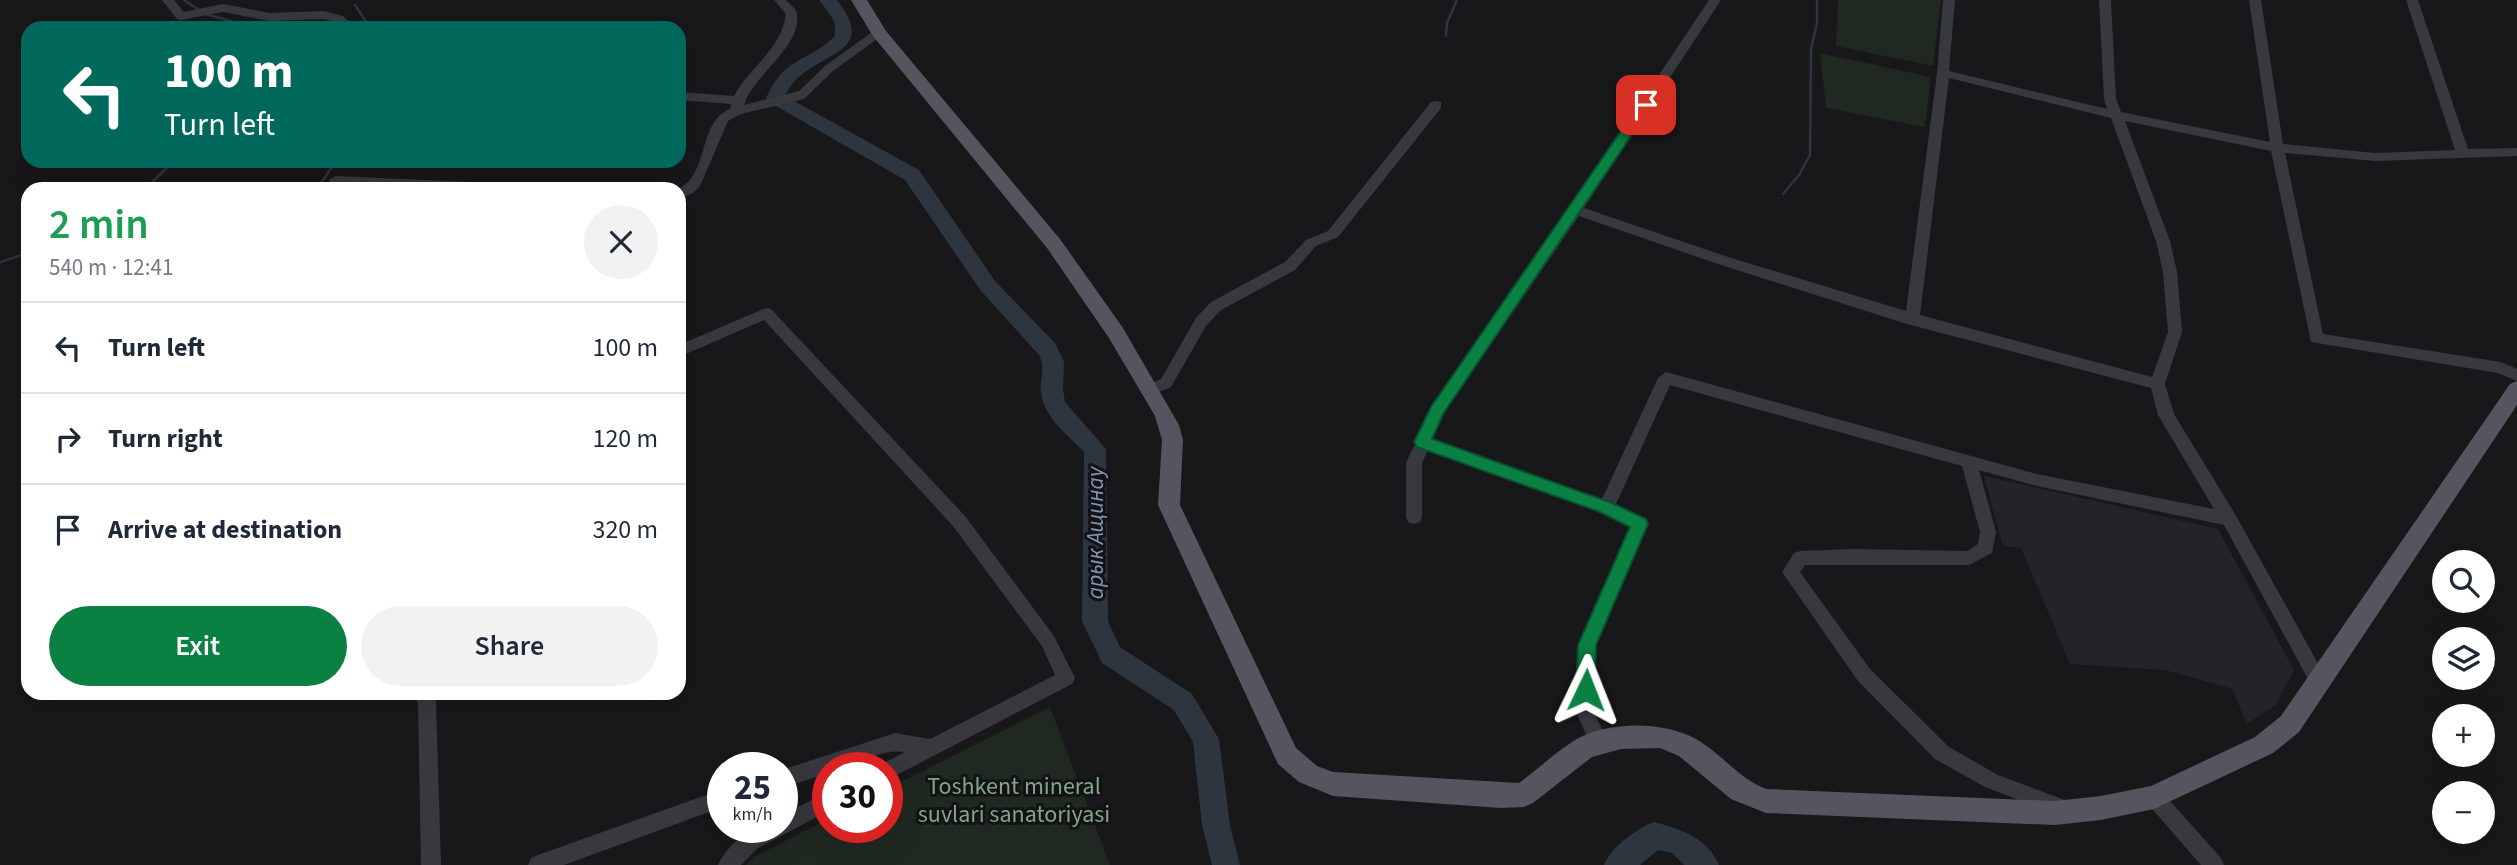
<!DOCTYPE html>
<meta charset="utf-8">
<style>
body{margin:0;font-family:"Source Sans 3",sans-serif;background:#f2f2f3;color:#1f2937;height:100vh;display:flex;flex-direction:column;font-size:26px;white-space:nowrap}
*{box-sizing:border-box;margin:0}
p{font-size:23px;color:#747a83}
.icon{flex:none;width:38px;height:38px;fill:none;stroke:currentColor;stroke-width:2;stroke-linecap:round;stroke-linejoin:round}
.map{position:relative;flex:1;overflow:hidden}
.drawer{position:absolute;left:21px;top:182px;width:665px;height:518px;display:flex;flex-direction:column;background:#fff;border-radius:21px;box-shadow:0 7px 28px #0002}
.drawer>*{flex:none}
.hud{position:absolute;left:21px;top:21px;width:665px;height:147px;border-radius:21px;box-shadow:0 7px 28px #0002;background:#00695c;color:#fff;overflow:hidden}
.tools{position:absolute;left:2432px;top:550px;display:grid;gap:14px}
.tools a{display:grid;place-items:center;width:63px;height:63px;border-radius:50%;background:#fff;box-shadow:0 7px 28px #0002;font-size:35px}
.speed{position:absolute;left:707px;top:752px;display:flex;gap:14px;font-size:35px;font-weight:700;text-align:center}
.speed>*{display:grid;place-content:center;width:91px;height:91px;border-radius:50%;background:#fff;box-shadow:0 7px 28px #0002;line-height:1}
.speed small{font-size:18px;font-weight:400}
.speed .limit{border:10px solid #d22;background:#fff;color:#111}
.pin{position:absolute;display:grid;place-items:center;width:60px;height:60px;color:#fff;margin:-30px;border-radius:14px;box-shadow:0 4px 10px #0006}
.me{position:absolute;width:77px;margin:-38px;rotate:2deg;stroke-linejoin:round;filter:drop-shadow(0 0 5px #0008)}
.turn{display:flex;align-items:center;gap:24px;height:147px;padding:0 28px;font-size:32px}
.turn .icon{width:91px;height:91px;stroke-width:2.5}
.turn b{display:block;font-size:49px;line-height:60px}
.round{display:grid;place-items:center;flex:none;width:74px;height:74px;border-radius:37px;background:#f2f2f3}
.head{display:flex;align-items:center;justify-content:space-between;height:119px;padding:0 28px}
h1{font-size:42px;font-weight:600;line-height:52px;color:#1e9e55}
.button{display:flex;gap:14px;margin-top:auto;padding:14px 28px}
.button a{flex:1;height:80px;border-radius:42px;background:#0b8043;color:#fff;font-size:28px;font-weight:600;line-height:80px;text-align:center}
.button a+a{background:#f2f2f3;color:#1f2937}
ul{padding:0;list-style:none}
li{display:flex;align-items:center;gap:21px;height:91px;padding:0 28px;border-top:2px solid #e0e1e3}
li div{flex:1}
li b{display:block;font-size:26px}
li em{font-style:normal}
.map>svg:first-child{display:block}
.built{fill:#242327}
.green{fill:#1f2821}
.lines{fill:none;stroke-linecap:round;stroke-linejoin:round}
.stream{stroke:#2d353e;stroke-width:2.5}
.river{fill:#2d353e;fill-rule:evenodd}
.minor{fill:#38393f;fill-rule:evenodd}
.major{fill:#54555e;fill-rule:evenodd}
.route{fill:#0b8043;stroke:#07532c;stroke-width:2}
.labels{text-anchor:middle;stroke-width:6;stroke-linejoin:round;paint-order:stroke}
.water-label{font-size:23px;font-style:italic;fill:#7f96b6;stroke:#131215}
.near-park-label{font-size:24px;fill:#7fa686;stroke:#131215}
</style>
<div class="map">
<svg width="2517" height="865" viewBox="0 0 2517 865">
<rect width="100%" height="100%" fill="#18171a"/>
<path class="built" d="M1984 476 2218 529 2294 670 2276 705 2246 724 2233 689 2165 670 2070 664 2021 548 2003 546Z"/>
<path class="green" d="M1838 0H1941L1933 66 1836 46Z
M1820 53 1931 77 1925 127 1826 108Z
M1050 707 1110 865H746L755 856 828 819V828H887V789Z"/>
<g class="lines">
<path class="stream" d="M184 0 199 10
M355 5 370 28
M206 14 255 28
M1446 36 1447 23 1457 0
M145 189 174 161
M317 189 336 161
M1783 194 1799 175 1810 155 1811 49 1817 23V0
M0 262 28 253"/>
<path class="river" d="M819 0H837C884 60 806 49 785 96L919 170 995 281 1055 343 1064 362 1063 389 1065 402 1106 449 1108 621 1120 647 1192 694 1219 739 1230 825 1240 865H1212L1202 825 1193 742 1174 710 1102 663 1082 621 1084 452C1068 435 1044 418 1041 393 1039 380 1046 368 1039 355L981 291 905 180 769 102 766 98C785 56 805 64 834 37 839 22 828 12 819 0Z
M1654 822C1681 829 1708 838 1719 865H1684L1672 853 1658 850 1640 865H1604C1611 847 1636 829 1654 822Z"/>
<path class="minor" d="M162 0H174L184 12 223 4 270 13 324 11 343 16 356 28H343L335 22 324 19 270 21 223 12 181 20 177 19Z
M774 0H786L796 10C806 45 753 74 744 105L799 91 825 66 875 30 879 29 885 33 833 71 804 99 741 114 728 121 700 186 693 193 679 199 678 189C710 175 697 122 730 109L731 104 679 100V92L734 96C751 65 781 50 786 14Z
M1709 0H1721L1584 208 1725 256 1906 311 1937 73 1943 0H1955L1949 71 2107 109 2104 99 2099 0H2111L2116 99 2121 112 2270 142 2249 0H2261L2283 144 2375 153 2455 150 2406 0H2418L2468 149 2517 148V156L2375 161 2285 153 2323 334 2501 362 2517 369V381L2498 373 2311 342 2271 151 2125 121 2170 241 2177 272 2182 332 2165 384 2174 414 2235 514 2325 676 2328 682 2325 688 2319 690 2313 688 2224 525 2037 486 1979 470 1996 532 1992 553 1969 565H1805L1800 572 1870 669 1949 747 1998 775 2070 802 2073 808 2070 814 2063 817 1985 787 1935 759 1858 681 1782 572 1794 553 1800 551 1854 549 1967 551 1978 544 1980 532 1962 466 1670 385 1616 504 1646 519 1648 524 1596 645 1594 712 1609 744 1607 750 1600 753 1593 750 1576 712 1578 645 1630 527 1600 512 1428 450 1422 463V517L1420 522 1414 524 1408 522 1406 517V463L1432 407 1571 207ZM1949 78 2111 118 2156 241 2163 272 2168 332 2152 377 1920 315ZM1579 216 1715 263 1907 324 2151 388 2158 415 2214 509 2037 474 1666 372 1658 378 1602 499 1432 439 1444 413Z
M1436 101 1441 102V108L1338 237 1316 246 1295 270 1221 310 1206 326 1171 387 1149 396 1144 394 1141 390 1144 386 1161 379 1196 318 1211 302 1285 262 1306 240 1328 231 1431 102Z
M336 176 514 184 521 189H425L331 183 329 180Z
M766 308 771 309 965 516 1054 636 1075 678 1072 684 887 780V768H879L880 765 905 752C879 748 854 768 828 768V773L782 788V770L895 733 930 739 1055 675 1042 646 953 526 764 320 679 357V345Z
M413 693H432L436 702 441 865H421L418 703Z
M2154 788 2161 791 2221 858 2224 865H2201L2147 803 2144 797 2147 791Z
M723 789V807L564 865H528L531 858 538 855Z
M828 792V811L758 848 741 865H718C724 851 744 830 759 828 767 827 775 828 782 828V815Z"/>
<path class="major" d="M851 0H867L886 31 1060 239 1123 328 1179 425 1183 440 1180 505 1296 748 1317 766 1333 772 1519 783C1538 769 1556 752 1575 740 1609 721 1662 721 1696 739 1721 753 1738 778 1766 789L2055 801 2101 796 2151 786 2255 737 2281 716 2510 384 2517 381V405L2299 732 2273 753 2154 809 2101 820 2055 825 1766 813 1731 799 1679 756 1660 748 1621 749 1592 757 1533 803 1524 807 1501 808 1333 796 1299 782 1278 764 1158 505 1162 440 1155 416 1109 338 1047 248 873 36Z"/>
</g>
<path class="route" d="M1646 101 1652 105 1443 414 1432 439 1612 503 1646 519 1648 524 1596 645 1595 690 1592 695 1586 698 1579 695 1576 690 1578 645 1630 527 1600 512 1417 447 1414 442 1431 407 1641 102Z"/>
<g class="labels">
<g class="water-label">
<text transform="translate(1095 533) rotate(-90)" y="8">арык Ащинау</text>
</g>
<g class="near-park-label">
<text x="1014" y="794">Toshkent mineral<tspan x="1014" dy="28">suvlari sanatoriyasi</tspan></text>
</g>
</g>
</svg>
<div class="tools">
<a><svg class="icon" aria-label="search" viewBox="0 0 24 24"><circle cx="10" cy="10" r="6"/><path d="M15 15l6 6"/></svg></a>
<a><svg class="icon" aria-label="layers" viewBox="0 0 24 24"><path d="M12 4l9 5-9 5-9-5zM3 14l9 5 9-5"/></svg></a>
<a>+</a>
<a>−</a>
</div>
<div class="speed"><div>25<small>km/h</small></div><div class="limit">30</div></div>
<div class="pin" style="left:1646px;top:105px;background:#d93025"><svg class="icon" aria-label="arrive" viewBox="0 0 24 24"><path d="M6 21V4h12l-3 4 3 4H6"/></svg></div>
<svg class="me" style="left:1586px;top:690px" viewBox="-20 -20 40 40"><path d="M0-17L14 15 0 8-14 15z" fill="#0b8043" stroke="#fff" stroke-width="4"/></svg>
<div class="hud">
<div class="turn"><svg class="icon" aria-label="left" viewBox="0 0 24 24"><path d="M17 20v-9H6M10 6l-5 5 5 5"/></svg><div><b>100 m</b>Turn left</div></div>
</div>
<section class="drawer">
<div class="head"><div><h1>2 min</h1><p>540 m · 12:41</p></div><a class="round"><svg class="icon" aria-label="close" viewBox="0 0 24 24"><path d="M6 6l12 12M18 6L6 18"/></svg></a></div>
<ul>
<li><svg class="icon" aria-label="left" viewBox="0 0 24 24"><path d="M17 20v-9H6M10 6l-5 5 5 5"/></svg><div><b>Turn left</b></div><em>100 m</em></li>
<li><svg class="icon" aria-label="right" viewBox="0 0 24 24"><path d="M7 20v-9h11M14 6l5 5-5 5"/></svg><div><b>Turn right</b></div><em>120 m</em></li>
<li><svg class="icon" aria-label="arrive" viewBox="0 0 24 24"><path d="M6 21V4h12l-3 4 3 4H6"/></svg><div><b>Arrive at destination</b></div><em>320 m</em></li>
</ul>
<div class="button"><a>Exit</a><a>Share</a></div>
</section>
</div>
